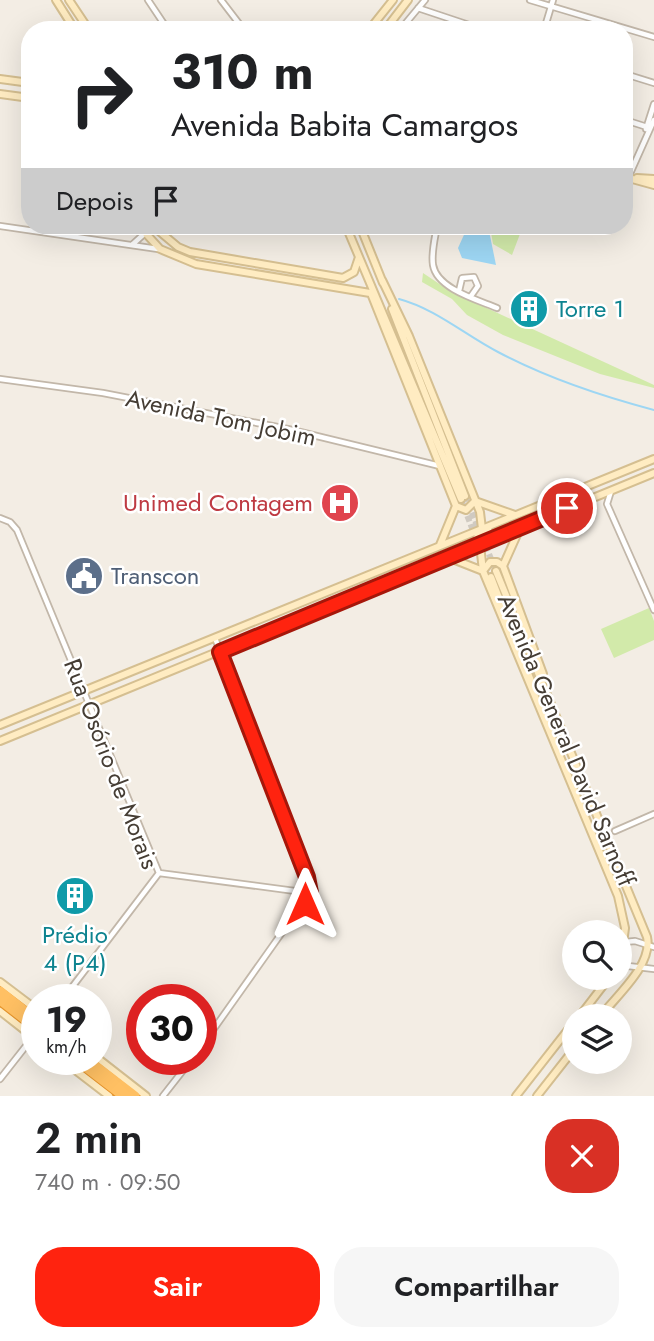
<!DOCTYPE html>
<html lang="pt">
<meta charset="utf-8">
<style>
body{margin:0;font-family:Jost,sans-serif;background:#f6f6f6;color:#202124;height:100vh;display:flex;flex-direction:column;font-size:26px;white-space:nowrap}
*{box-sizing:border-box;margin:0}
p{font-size:23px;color:#757577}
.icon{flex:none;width:38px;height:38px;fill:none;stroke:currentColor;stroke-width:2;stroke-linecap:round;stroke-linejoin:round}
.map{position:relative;height:1096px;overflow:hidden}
.sheet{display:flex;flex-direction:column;background:#fff;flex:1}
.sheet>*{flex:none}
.banner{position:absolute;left:21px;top:21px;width:612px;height:214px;border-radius:28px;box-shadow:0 7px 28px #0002;background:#fff;color:#202124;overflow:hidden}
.tools{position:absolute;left:562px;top:920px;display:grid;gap:14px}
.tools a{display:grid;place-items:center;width:70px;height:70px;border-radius:50%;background:#fff;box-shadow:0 7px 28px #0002;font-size:35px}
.speed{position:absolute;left:21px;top:984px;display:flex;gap:14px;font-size:35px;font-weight:700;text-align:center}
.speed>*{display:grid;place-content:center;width:91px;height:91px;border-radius:50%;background:#fff;box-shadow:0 7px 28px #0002;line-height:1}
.speed small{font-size:18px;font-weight:400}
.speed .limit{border:10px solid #d22;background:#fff;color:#111}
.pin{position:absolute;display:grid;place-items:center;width:60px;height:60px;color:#fff;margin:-30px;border:4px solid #fff;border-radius:50%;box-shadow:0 2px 7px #0007}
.me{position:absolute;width:77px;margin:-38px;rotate:0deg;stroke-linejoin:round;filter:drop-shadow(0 0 5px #0008)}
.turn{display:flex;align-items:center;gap:24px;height:147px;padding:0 35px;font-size:32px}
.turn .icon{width:91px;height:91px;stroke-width:2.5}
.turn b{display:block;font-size:49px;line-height:60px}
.then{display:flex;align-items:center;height:66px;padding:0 35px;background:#0003;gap:14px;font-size:26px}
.round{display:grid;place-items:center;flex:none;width:74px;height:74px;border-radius:28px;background:#f6f6f6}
.headline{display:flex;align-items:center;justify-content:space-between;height:119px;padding:0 35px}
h1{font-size:42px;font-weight:600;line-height:52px}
.action{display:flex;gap:14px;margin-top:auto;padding:14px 35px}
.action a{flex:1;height:80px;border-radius:28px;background:#ff230f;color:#fff;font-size:28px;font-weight:600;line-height:80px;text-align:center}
.action a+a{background:#f6f6f6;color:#202124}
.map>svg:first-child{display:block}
.green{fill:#d2eaaa}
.water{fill:#9dd6f3}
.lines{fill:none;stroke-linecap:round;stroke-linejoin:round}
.stream{stroke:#9dd6f3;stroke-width:2}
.secondary-tunnel{stroke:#d0cac1;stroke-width:6;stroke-dasharray:6 3;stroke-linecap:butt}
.street-casing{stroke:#c2b7a9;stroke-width:8}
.secondary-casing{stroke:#d5bf91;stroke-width:10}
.highway-casing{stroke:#e5942c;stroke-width:12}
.street{stroke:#fff;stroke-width:4.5}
.secondary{stroke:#ffecc2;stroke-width:6}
.highway{stroke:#ffc063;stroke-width:9}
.route-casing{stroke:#a6170a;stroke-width:18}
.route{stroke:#ff230f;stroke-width:12}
.labels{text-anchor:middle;stroke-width:5;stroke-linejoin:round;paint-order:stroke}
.culture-label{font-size:24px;fill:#0d838f;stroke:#fff;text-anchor:start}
.street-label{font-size:24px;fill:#453d34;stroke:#fff}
.health-label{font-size:24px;fill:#be3a42;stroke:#fff;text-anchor:end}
.service-label{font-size:24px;fill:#4e5e75;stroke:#fff;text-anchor:start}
</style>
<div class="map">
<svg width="654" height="1096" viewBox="0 0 654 1096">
<rect width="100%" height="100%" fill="#f3ede4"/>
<path class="green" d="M490 226H523L512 255 493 244Z
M423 273 450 291 654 385V388L600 374 503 335 467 315 452 299 422 282Z
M649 608 654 621V640L614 658 601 629Z"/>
<path class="water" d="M468 226H488L496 265 462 258 458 248Z"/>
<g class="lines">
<path class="stream" d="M399 299C436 309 465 335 498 352 547 378 601 396 654 410"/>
<path class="secondary-tunnel" d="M465 496 496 571
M461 499 475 536"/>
<defs>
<path id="street" d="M148 0 168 30
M221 0 244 30
M530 0 654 37
M418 8 484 30
M400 30 425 0
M544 30 553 0
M625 74 654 83
M625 120 647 127
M646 129 654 104
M628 178 654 120
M0 226 158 249
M437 226C435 238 431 253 433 265 437 289 478 300 497 308
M133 244 144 234
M459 291 462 278 474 277 478 286 471 296
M0 379 103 393 288 429 440 466
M611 491 607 504 654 610
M0 518 10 522 17 530 159 873 63 999
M615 831 654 814
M159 873 310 893
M625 942 635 941 654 947
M622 961 628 966 654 969
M201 1047 310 893 307 877 215 638
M0 1079 33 1037
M163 1096 192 1059"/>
<path id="secondary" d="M56 0 75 30
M69 0 89 30
M369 30 393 0
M385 30 408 0
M0 79 30 83
M0 94 30 98
M625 177 654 185
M637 178 654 179
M139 226 160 249 196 264 370 293
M153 226 178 247 190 252 343 278 354 272 359 257
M346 226 461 499
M360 226 383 283
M382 280 409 336 480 512 482 529 472 546
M372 296 456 506 440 545
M392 309 465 496
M475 501 515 515
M456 506 466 510 475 501
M489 527 480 545 483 571 618 896 625 928 620 966
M520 528 503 566 543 674
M450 558 483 571
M483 571 490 562H497L503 566
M496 571 647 937C653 965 616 996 600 1017
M491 577 533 686
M0 725 654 459
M0 741 654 473
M0 982 37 1010
M0 1011 37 1040
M579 1017 609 978
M564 1035 574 1042
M96 1057 146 1096
M61 1059 109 1096
M516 1096 574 1022
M537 1096 574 1049"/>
<path id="highway" d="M0 991 37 1020
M0 1000 37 1029
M75 1059 123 1096
M87 1059 135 1096"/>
</defs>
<use href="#street" class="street-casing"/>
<use href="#secondary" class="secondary-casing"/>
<use href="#highway" class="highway-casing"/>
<use href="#street" class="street"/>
<use href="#secondary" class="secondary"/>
<use href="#highway" class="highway"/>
</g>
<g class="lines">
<defs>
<path id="route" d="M305 904 310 893 307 877 220 652 567 508"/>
</defs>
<use href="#route" class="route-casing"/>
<use href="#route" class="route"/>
</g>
<defs>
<symbol id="building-disc" viewBox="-11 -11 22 22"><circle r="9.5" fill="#0f9aa8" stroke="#fff"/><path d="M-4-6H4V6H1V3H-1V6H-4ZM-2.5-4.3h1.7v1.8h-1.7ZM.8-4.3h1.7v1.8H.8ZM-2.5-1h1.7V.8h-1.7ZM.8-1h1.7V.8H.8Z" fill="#fff"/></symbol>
<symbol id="hospital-disc" viewBox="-11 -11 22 22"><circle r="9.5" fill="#e0444e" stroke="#fff"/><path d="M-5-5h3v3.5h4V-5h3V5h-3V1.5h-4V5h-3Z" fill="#fff"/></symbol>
<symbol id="civic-disc" viewBox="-11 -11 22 22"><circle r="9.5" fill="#5c6f8a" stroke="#fff"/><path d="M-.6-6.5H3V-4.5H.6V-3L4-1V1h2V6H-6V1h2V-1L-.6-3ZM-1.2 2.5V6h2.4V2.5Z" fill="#fff"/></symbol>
</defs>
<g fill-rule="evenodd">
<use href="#building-disc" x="507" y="287" width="44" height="44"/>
<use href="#hospital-disc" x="318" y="481" width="44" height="44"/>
<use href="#civic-disc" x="62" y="554" width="44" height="44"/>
<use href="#building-disc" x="53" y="874" width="44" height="44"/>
</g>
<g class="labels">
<g class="culture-label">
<text x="556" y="317">Torre 1</text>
<text x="75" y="943" text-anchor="middle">Prédio<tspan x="75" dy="28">4 (P4)</tspan></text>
</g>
<g class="street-label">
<text transform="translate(221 418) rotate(12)" y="8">Avenida Tom Jobim</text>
<text transform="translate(566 740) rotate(67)" y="8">Avenida General David Sarnoff</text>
<text transform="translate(111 764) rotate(69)" y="8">Rua Osório de Morais</text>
</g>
<g class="health-label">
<text x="313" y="511">Unimed Contagem</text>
</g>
<g class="service-label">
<text x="111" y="584">Transcon</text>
</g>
</g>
</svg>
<div class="tools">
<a><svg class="icon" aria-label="search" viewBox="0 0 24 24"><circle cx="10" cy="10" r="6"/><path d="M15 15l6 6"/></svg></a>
<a><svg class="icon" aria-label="layers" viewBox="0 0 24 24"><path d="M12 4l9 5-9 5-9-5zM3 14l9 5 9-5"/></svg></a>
</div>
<div class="speed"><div>19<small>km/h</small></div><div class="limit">30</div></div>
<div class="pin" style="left:567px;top:508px;background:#d93025"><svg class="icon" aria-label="arrive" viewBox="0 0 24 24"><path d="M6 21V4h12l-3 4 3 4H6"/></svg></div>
<svg class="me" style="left:305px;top:904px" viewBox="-20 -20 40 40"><path d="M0-17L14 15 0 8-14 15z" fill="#ff230f" stroke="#fff" stroke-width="4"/></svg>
<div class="banner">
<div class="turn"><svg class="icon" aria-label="right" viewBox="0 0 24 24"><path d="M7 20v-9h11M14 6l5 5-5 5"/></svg><div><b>310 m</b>Avenida Babita Camargos</div></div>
<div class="then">Depois<svg class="icon" aria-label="arrive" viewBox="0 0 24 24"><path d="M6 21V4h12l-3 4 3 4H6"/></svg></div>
</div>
</div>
<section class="sheet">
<div class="headline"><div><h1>2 min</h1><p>740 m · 09:50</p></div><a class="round" style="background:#d93025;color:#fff"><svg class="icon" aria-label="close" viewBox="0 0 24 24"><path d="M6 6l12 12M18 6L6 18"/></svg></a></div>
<div class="action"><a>Sair</a><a>Compartilhar</a></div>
</section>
